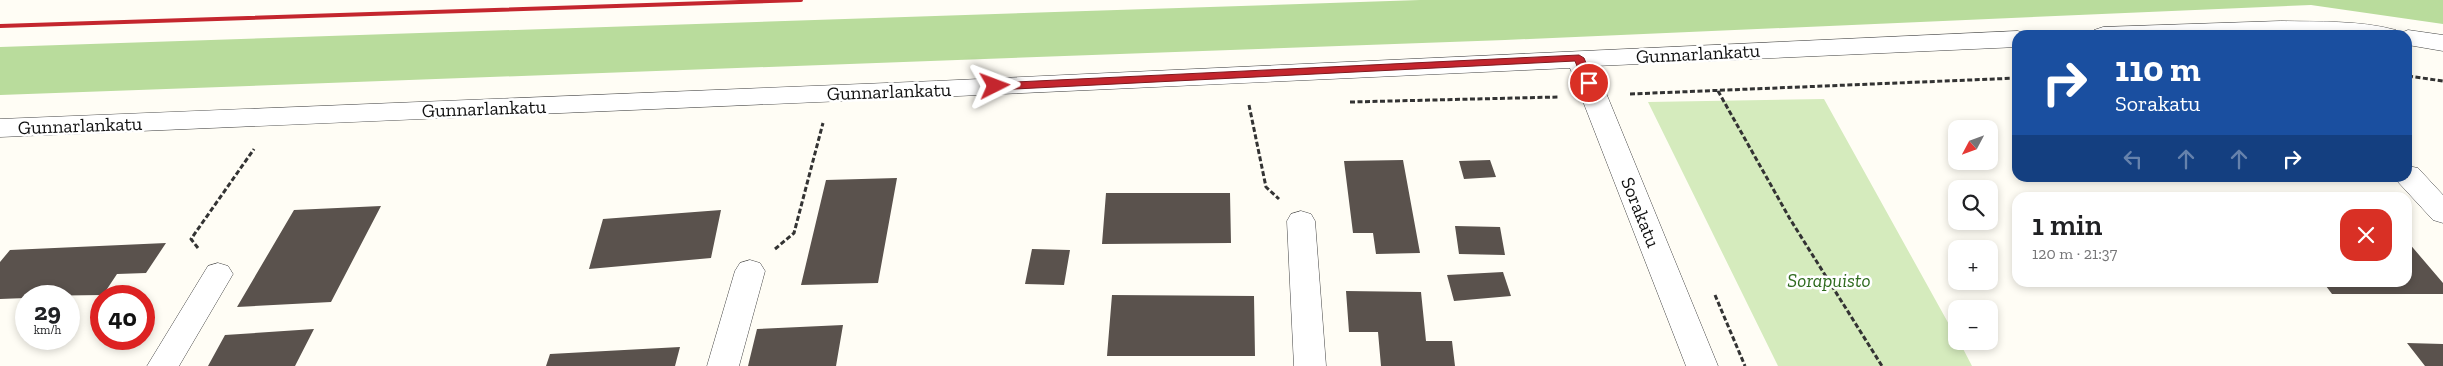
<!DOCTYPE html>
<meta charset="utf-8">
<style>
body{margin:0;font-family:"Zilla Slab",serif;background:#f6f6f6;color:#202124;height:100vh;display:flex;flex-direction:column;font-size:19px;white-space:nowrap}
*{box-sizing:border-box;margin:0}
p{font-size:16px;color:#757577}
.icon{flex:none;width:28px;height:28px;fill:none;stroke:currentColor;stroke-width:2;stroke-linecap:round;stroke-linejoin:round}
.map{position:relative;flex:1;overflow:hidden}
.details{position:absolute;left:2012px;top:192px;width:400px;height:95px;display:flex;flex-direction:column;background:#fff;border-radius:15px;box-shadow:0 2px 8px #0003}
.details>*{flex:none}
.hud{position:absolute;left:2012px;top:30px;width:400px;height:152px;border-radius:15px;box-shadow:0 2px 8px #0003;background:#1a4fa0;color:#fff;overflow:hidden}
.needle{width:32px;rotate:229deg}
.fabs{position:absolute;left:1948px;top:120px;display:grid;gap:10px}
.fabs a{display:grid;place-items:center;width:50px;height:50px;border-radius:10px;background:#fff;box-shadow:0 2px 8px #0003;font-size:25px}
.speed{position:absolute;left:15px;top:285px;display:flex;gap:10px;font-size:25px;font-weight:700;text-align:center}
.speed>*{display:grid;place-content:center;width:65px;height:65px;border-radius:50%;background:#fff;box-shadow:0 2px 8px #0003;line-height:1}
.speed small{font-size:12px;font-weight:400}
.speed .limit{border:8px solid #d22;background:#fff;color:#111}
.pin{position:absolute;display:grid;place-items:center;width:42px;height:42px;color:#fff;margin:-21px;border:2px solid #fff;border-radius:50%;box-shadow:0 1px 5px #0007}
.me{position:absolute;width:55px;margin:-28px;rotate:87deg;stroke-linejoin:round;filter:drop-shadow(0 0 4px #0008)}
.turn{display:flex;align-items:center;gap:18px;height:105px;padding:0 20px;font-size:22px}
.turn .icon{width:65px;height:65px;stroke-width:2.5}
.turn b{display:block;font-size:35px;line-height:42px}
.lanes{display:flex;align-items:center;height:48px;padding:0 20px;background:#0003;justify-content:center;gap:25px;direction:ltr}
.lanes .off{opacity:.35}
.round{display:grid;place-items:center;flex:none;width:52px;height:52px;border-radius:15px;background:#f6f6f6}
.summary{display:flex;align-items:center;justify-content:space-between;height:85px;padding:0 20px}
h1{font-size:30px;font-weight:600;line-height:38px}
.map>svg:first-child{display:block}
.green{fill:#d5ebbd}
.forest{fill:#b9dc9c}
.building{fill:#5a524d}
.lines{fill:none;stroke-linecap:round;stroke-linejoin:round}
.minor-casing{stroke:#444;stroke-width:1}
.path{stroke:#333;stroke-width:3;stroke-dasharray:5 2.5;stroke-linecap:butt}
.minor{fill:#fff;fill-rule:evenodd}
.rail{stroke:#c4262e;stroke-width:4}
.route{fill:#c4262e;stroke:#7f191e}
.labels{text-anchor:middle;stroke-width:5;stroke-linejoin:round;paint-order:stroke}
.street-label{font-size:19px;fill:#111;stroke:#fff}
.park-label{font-size:19px;font-style:italic;fill:#2f6b1f;stroke:#fff}
</style>
<div class="map">
<svg width="2443" height="366" viewBox="0 0 2443 366">
<rect width="100%" height="100%" fill="#fffdf5"/>
<path class="green" d="M1824 99 1956 337V341H1959L1972 366H1778L1648 102Z"/>
<path class="forest" d="M1420 0H2443V24L2311 5 1505 40 0 95V47Z"/>
<path class="building" d="M1403 160 1420 253 1376 254 1373 233H1353L1344 161Z
M1490 160 1496 177 1464 179 1459 161Z
M897 178 878 283 801 285 826 180Z
M1106 193H1230L1231 243 1102 244Z
M381 206 331 302 237 307 294 210Z
M721 210 711 258 589 269 603 219Z
M1455 226 1500 227 1505 255 1459 254Z
M2408 242 2443 283V294H2332L2323 282H2408Z
M166 243 146 273 117 274 103 295 26 296V298L0 299V262L10 250Z
M1032 249 1070 250 1064 285 1025 284Z
M1503 272 1511 296 1454 301 1447 275Z
M1346 291 1421 292 1426 341H1452L1455 366H1381L1378 332H1349Z
M1112 295 1254 296 1255 356H1107Z
M843 325 836 366H748L757 329Z
M314 329 295 366H208L225 335Z
M2407 343 2443 344V366H2425Z
M680 347 675 366H546L550 354Z"/>
<g class="lines">
<defs>
<path id="minor" d="M2281 21C2318 22 2359 20 2396 30L2398 34 2408 30 2443 35V51L2408 45V35H2091L2094 30 2103 27Z
M2018 31 2028 35H2018V47L1595 66 1718 366H1686L1570 68 936 97 0 137V119L936 81Z
M2408 166 2418 168 2443 195V223L2433 220 2398 182 2396 178H2408Z
M1301 211 1311 214 1315 221 1326 366H1294L1287 221 1291 214Z
M750 260 760 263 765 271 739 366H707L735 271 740 263Z
M218 263 228 266 233 274 179 366H147L208 266Z"/>
</defs>
<use href="#minor" class="minor-casing"/>
<path class="path" d="M2408 76 2443 81
M1718 91 1790 219 1882 366
M1630 94 2018 78
M1350 102 1558 97
M1249 105 1266 187 1279 199
M198 248 191 239 254 149
M775 249 794 233 823 123
M1715 295 1745 366"/>
<use href="#minor" class="minor"/>
<path class="rail" d="M0 26 801 0"/>
</g>
<path class="route" d="M1579 55 1584 58 1594 83 1593 86H1585L1575 61 995 90 989 86 995 83Z"/>
<g class="labels">
<g class="street-label">
<text transform="translate(1698 53) rotate(-3)" y="7">Gunnarlankatu</text>
<text transform="translate(889 91) rotate(-2)" y="7">Gunnarlankatu</text>
<text transform="translate(484 108) rotate(-2)" y="7">Gunnarlankatu</text>
<text transform="translate(80 125) rotate(-2)" y="7">Gunnarlankatu</text>
<text transform="translate(1641 212) rotate(68)" y="7">Sorakatu</text>
</g>
<g class="park-label">
<text x="1829" y="287">Sorapuisto</text>
</g>
</g>
</svg>
<div class="fabs">
<a><svg class="needle" viewBox="-14 -14 28 28"><path d="M0-13l5 13h-10z" fill="#e53935"/><path d="M0 13l5-13h-10z" fill="#757577"/></svg></a>
<a><svg class="icon" aria-label="search" viewBox="0 0 24 24"><circle cx="10" cy="10" r="6"/><path d="M15 15l6 6"/></svg></a>
<a>+</a>
<a>−</a>
</div>
<div class="speed"><div>29<small>km/h</small></div><div class="limit">40</div></div>
<div class="pin" style="left:1589px;top:83px;background:#d93025"><svg class="icon" aria-label="arrive" viewBox="0 0 24 24"><path d="M6 21V4h12l-3 4 3 4H6"/></svg></div>
<svg class="me" style="left:995px;top:86px" viewBox="-20 -20 40 40"><path d="M0-17L14 15 0 8-14 15z" fill="#c4262e" stroke="#fff" stroke-width="4"/></svg>
<div class="hud">
<div class="turn"><svg class="icon" aria-label="right" viewBox="0 0 24 24"><path d="M7 20v-9h11M14 6l5 5-5 5"/></svg><div><b>110 m</b>Sorakatu</div></div>
<div class="lanes"><svg class="icon off" aria-label="left" viewBox="0 0 24 24"><path d="M17 20v-9H6M10 6l-5 5 5 5"/></svg><svg class="icon off" aria-label="ahead" viewBox="0 0 24 24"><path d="M12 20V5M6 11l6-6 6 6"/></svg><svg class="icon off" aria-label="ahead" viewBox="0 0 24 24"><path d="M12 20V5M6 11l6-6 6 6"/></svg><svg class="icon" aria-label="right" viewBox="0 0 24 24"><path d="M7 20v-9h11M14 6l5 5-5 5"/></svg></div>
</div>
<section class="details">
<div class="summary"><div><h1>1 min</h1><p>120 m · 21:37</p></div><a class="round" style="background:#d93025;color:#fff"><svg class="icon" aria-label="close" viewBox="0 0 24 24"><path d="M6 6l12 12M18 6L6 18"/></svg></a></div>
</section>
</div>
